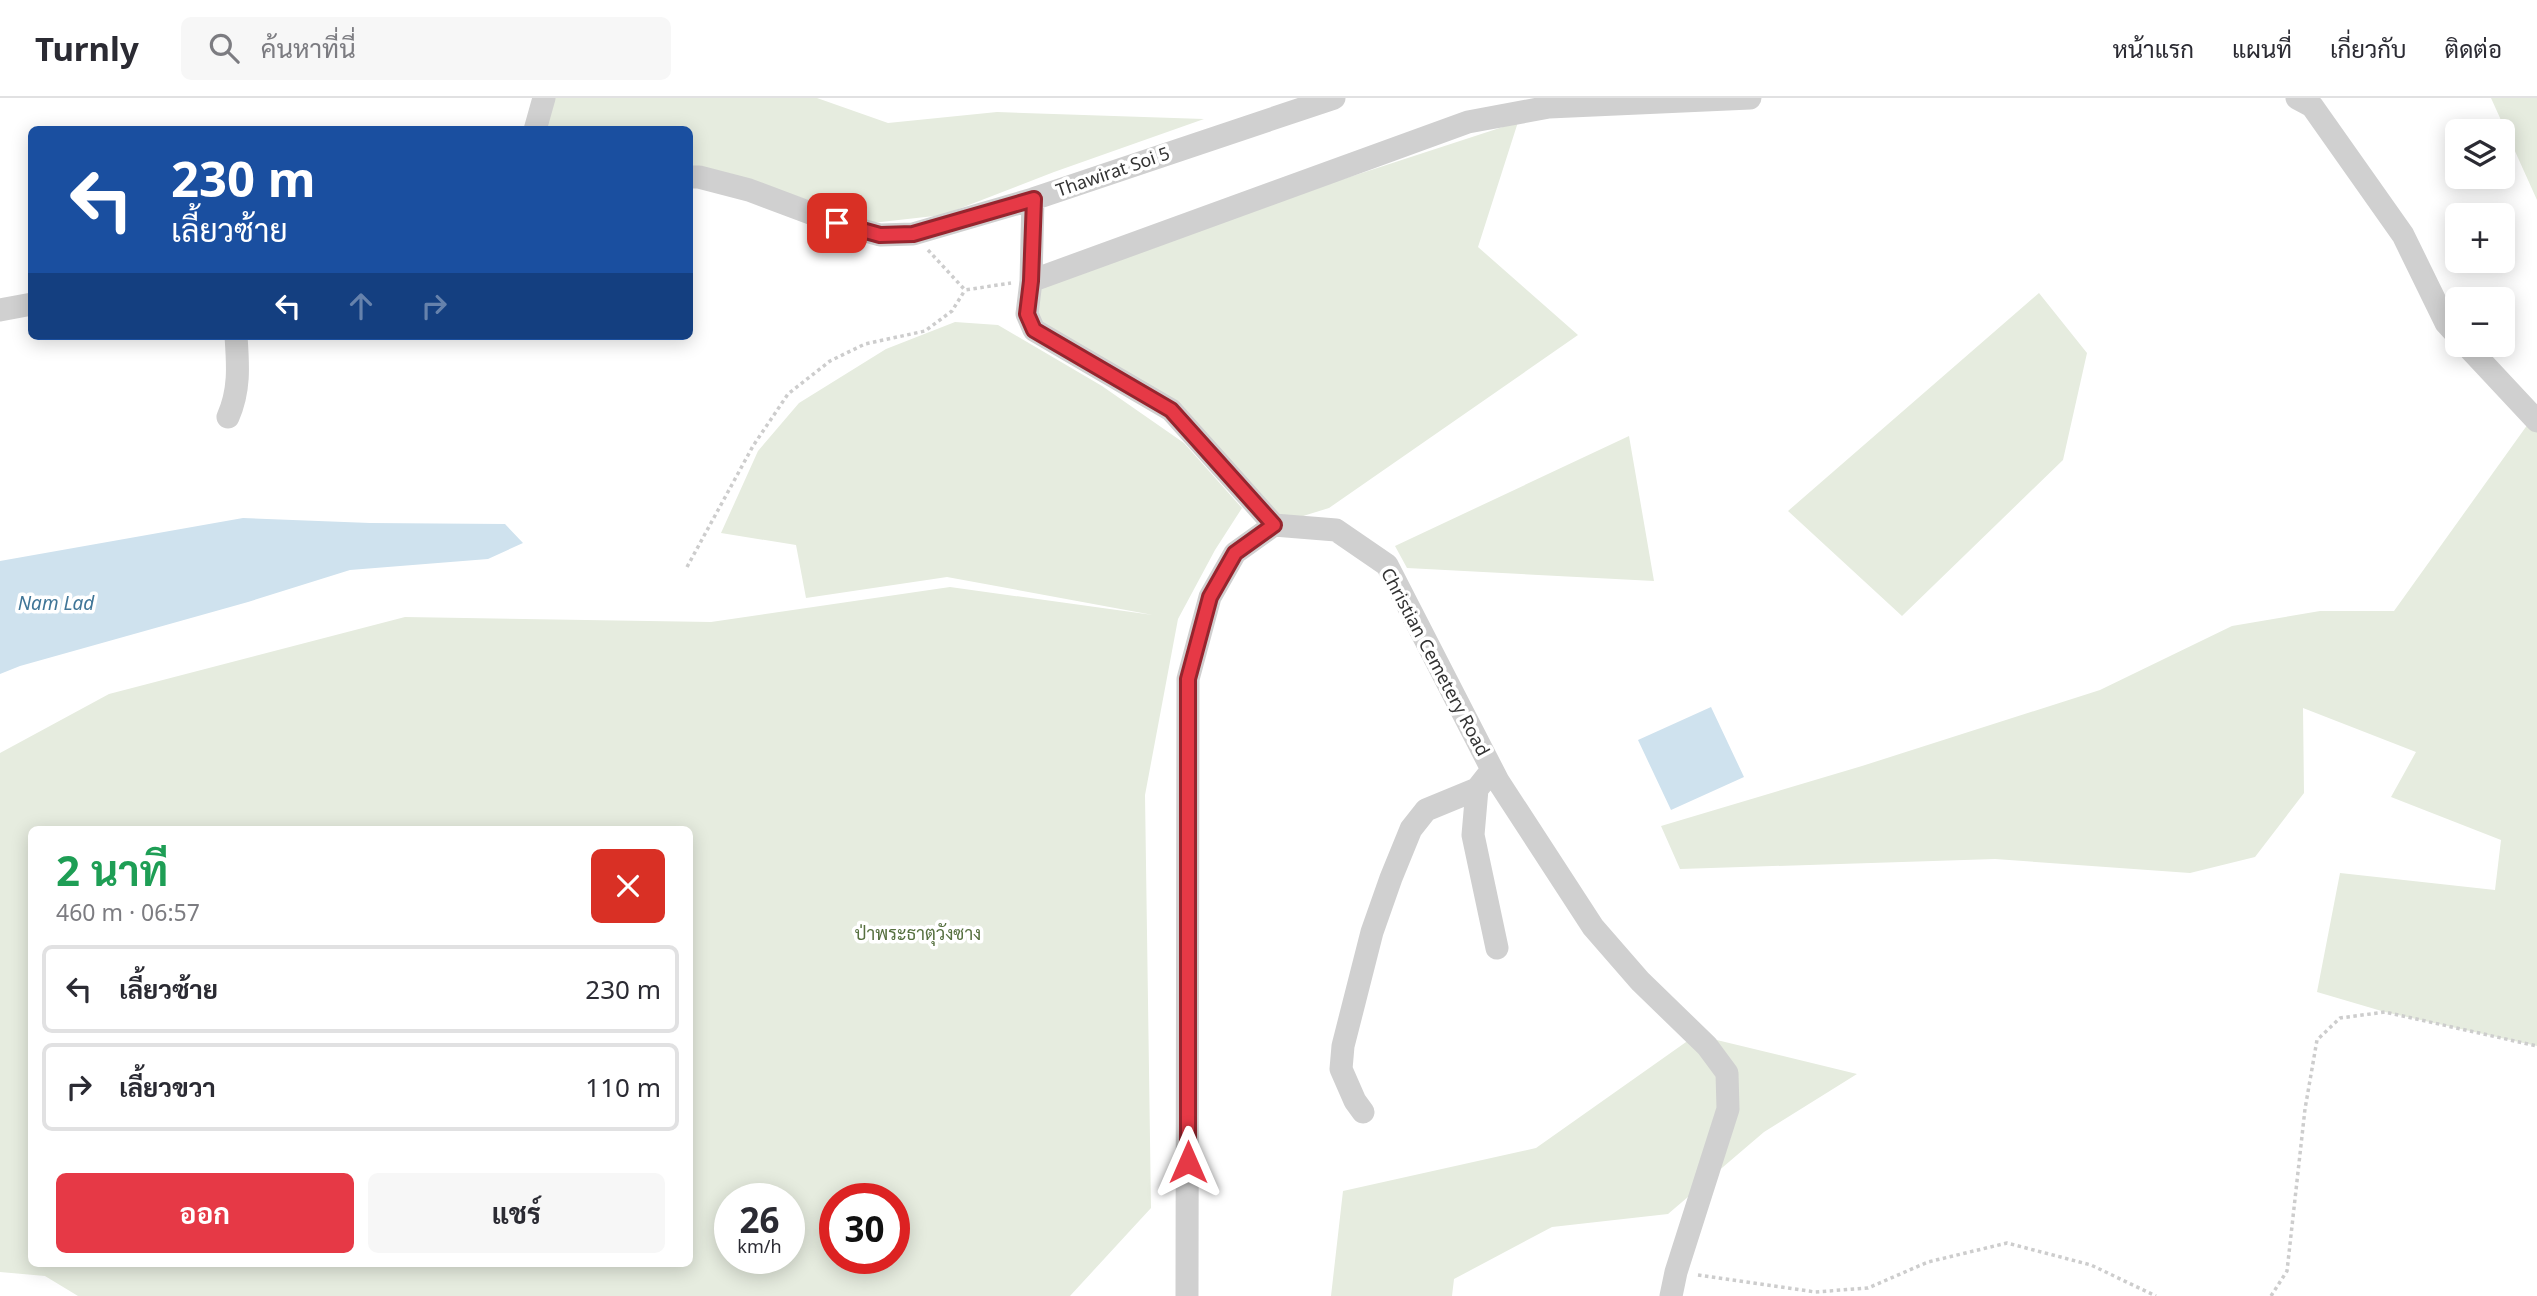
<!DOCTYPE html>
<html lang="th">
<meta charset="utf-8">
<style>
body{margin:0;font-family:"Noto Sans",Sarabun,sans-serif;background:#f7f7f7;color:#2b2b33;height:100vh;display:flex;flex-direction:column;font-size:26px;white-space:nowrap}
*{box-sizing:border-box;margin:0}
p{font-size:23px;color:#7c7c81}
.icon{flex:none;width:38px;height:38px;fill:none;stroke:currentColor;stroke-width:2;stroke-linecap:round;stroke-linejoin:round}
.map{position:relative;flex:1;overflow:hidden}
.details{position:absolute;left:28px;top:728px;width:665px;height:441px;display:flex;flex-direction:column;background:#fff;border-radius:10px;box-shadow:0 4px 18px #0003}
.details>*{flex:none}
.top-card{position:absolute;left:28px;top:28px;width:665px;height:214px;border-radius:10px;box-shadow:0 4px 18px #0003;background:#1a4fa0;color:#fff;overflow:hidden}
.controls{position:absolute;left:2445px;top:21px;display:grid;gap:14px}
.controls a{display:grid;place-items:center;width:70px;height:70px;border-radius:10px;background:#fff;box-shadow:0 4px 18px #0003;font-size:35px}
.speed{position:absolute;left:714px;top:1085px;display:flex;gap:14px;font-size:35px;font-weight:700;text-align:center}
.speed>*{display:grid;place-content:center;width:91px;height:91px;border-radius:50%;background:#fff;box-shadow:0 4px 18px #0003;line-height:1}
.speed small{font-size:18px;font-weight:400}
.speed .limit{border:10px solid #d22;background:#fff;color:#111}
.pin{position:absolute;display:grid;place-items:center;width:60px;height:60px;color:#fff;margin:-30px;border-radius:14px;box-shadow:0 4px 10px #0006}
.me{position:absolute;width:77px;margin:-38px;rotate:0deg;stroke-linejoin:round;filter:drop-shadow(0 0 5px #0008)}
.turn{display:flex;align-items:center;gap:24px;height:147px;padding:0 28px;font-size:32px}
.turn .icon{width:91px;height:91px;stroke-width:2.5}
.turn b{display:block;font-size:49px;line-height:60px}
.lanes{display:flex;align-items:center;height:66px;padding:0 28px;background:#0003;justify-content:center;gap:35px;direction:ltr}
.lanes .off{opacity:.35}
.round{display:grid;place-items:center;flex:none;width:74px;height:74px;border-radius:10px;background:#f7f7f7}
.overview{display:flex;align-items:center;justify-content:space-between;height:119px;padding:0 28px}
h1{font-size:42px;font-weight:700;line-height:52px;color:#1e9e55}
.cta{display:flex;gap:14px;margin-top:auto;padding:14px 28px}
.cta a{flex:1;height:80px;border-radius:10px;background:#e63946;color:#fff;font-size:28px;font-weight:700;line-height:80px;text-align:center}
.cta a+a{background:#f7f7f7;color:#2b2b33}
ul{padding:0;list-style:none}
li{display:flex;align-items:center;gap:21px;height:88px;margin:0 14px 10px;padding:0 14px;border:4px solid #e1e1e2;border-radius:10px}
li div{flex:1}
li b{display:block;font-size:26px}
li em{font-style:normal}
header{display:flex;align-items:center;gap:42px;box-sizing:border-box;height:98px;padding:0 35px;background:#fff;border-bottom:2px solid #e1e1e2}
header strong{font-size:33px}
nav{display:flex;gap:38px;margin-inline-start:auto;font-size:24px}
.search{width:490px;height:63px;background:#f7f7f7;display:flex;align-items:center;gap:18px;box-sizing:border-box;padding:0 24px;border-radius:10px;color:#7c7c81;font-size:26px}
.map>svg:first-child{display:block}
.green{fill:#e6ecdf;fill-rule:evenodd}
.water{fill:#cfe2ee}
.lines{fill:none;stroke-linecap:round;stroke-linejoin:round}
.path{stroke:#cdcdcd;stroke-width:3.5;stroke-dasharray:3.5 3.5;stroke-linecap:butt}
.minor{stroke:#d0d0d0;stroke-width:23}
.route-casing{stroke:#96252e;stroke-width:18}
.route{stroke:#e63946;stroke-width:12}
.labels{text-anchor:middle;stroke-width:7;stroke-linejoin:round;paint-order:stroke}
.street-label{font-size:18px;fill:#333;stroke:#fff}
.park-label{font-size:18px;fill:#56703f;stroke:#fff}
.water-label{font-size:19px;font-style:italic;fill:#3f7597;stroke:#fff}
</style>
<header>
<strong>Turnly</strong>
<div class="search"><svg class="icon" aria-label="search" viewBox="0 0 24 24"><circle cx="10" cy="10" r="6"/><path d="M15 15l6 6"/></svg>ค้นหาที่นี่</div>
<nav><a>หน้าแรก</a><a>แผนที่</a><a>เกี่ยวกับ</a><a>ติดต่อ</a></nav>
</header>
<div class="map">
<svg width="2537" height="1198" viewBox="0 0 2537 1198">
<rect width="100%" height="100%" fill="#fff"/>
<path class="green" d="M533 0H817L888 25 997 14 1204 21 1054 74 943 117 872 125 785 94 701 68 690 80V32H527Z
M2491 0H2537V102Z
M1518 24 1478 149 1578 237 1329 410 1274 427 1171 312 1034 232 1031 183Z
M2039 195 2087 255 2063 362 1902 518 1788 413Z
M955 224 998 227 1102 288 1184 345 1242 410 1215 452 1178 521 1145 697 1151 1110 1070 1198H78L45 1178 0 1174V655L109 596 405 519 711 524 950 489 1153 517 947 479 806 500 796 447 721 435 758 353 799 305 886 251ZM32 732H690V1166H32ZM730 1101H789V1160H730ZM835 1101H894V1160H835Z
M2533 319 2537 322V948L2385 914 2317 894 2340 775 2495 792 2501 742 2391 699 2416 654 2303 610 2304 695 2255 759 2190 775 1995 761 1680 771 1661 728 1862 668 2100 592 2232 528 2320 513H2394Z
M1629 338 1654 483 1407 470 1395 448Z
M1696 937 1857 976 1764 1034 1668 1116 1552 1129 1454 1181 1452 1198H1331L1343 1093 1536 1050Z"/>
<path class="water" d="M243 420 370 425 505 426 523 445 488 461 350 472 248 504 20 568 0 576V463Z
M1711 609 1744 679 1671 712 1638 642Z"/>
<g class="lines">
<path class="path" d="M928 152 965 192 1011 185
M687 469 753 348 788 296 830 263 865 246 925 233 952 213 965 192
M1698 1177 1815 1194 1868 1190 1928 1164 2007 1145 2091 1167 2156 1198
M2271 1198 2287 1173 2305 1011 2317 942 2340 920 2385 914 2537 948"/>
<path class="minor" d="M2297 0 2312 8 2403 137 2446 225 2457 237
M535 32 544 0
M690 79H699L749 92 837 125 880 137 913 136 1033 101 1334 0
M1033 101 1031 183 1027 216 1034 232 1171 312 1274 427
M1031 183 1468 24 1549 9 1750 0
M0 212 32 206
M2466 247 2537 323
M228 319C240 292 238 267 236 238
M1477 691 1473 737 1497 850
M1363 1014 1355 1003 1341 971 1343 948 1372 834 1391 780 1411 731 1426 712 1477 691 1492 672
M1187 1198 1188 581 1210 499 1235 455 1274 427 1336 432 1387 467 1498 683 1593 829 1640 883 1707 948 1727 975 1728 1011 1676 1174 1671 1198"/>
</g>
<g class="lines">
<defs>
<path id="route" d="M837 125 880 137 913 136 1034 101 1031 183 1027 216 1034 232 1171 312 1274 427 1235 455 1210 499 1188 581V1064"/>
</defs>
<use href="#route" class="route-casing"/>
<use href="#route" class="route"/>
</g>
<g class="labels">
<g class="street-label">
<text transform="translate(1113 74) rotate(-19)" y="6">Thawirat Soi 5</text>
<text transform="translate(1435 564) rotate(62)" y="6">Christian Cemetery Road</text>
</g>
<g class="park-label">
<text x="918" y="842">ป่าพระธาตุวังซาง</text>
</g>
<g class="water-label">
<text x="56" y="512">Nam Lad</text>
</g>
</g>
</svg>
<div class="controls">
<a><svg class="icon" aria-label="layers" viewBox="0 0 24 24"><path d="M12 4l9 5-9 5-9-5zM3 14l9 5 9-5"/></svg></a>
<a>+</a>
<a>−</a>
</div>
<div class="speed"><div>26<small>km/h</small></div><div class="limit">30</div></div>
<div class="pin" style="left:837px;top:125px;background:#d93025"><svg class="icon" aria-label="arrive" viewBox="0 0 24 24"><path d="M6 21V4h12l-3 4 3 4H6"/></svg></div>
<svg class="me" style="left:1188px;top:1064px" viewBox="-20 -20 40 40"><path d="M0-17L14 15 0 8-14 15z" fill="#e63946" stroke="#fff" stroke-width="4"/></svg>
<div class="top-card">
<div class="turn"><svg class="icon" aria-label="left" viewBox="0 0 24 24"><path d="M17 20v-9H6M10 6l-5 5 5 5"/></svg><div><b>230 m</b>เลี้ยวซ้าย</div></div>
<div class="lanes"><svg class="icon" aria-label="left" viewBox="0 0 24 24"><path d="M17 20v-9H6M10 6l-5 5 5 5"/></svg><svg class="icon off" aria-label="ahead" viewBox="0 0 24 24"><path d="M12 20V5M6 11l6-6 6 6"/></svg><svg class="icon off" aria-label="right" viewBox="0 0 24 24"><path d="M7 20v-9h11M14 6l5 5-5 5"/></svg></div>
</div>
<section class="details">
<div class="overview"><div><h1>2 นาที</h1><p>460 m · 06:57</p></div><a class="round" style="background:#d93025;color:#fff"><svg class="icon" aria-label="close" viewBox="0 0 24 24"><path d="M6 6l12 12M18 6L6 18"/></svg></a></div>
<ul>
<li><svg class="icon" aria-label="left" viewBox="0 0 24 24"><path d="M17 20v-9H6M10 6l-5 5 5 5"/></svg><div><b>เลี้ยวซ้าย</b></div><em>230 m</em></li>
<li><svg class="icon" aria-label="right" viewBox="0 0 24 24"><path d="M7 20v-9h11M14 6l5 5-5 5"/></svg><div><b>เลี้ยวขวา</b></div><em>110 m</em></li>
</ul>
<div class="cta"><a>ออก</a><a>แชร์</a></div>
</section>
</div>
